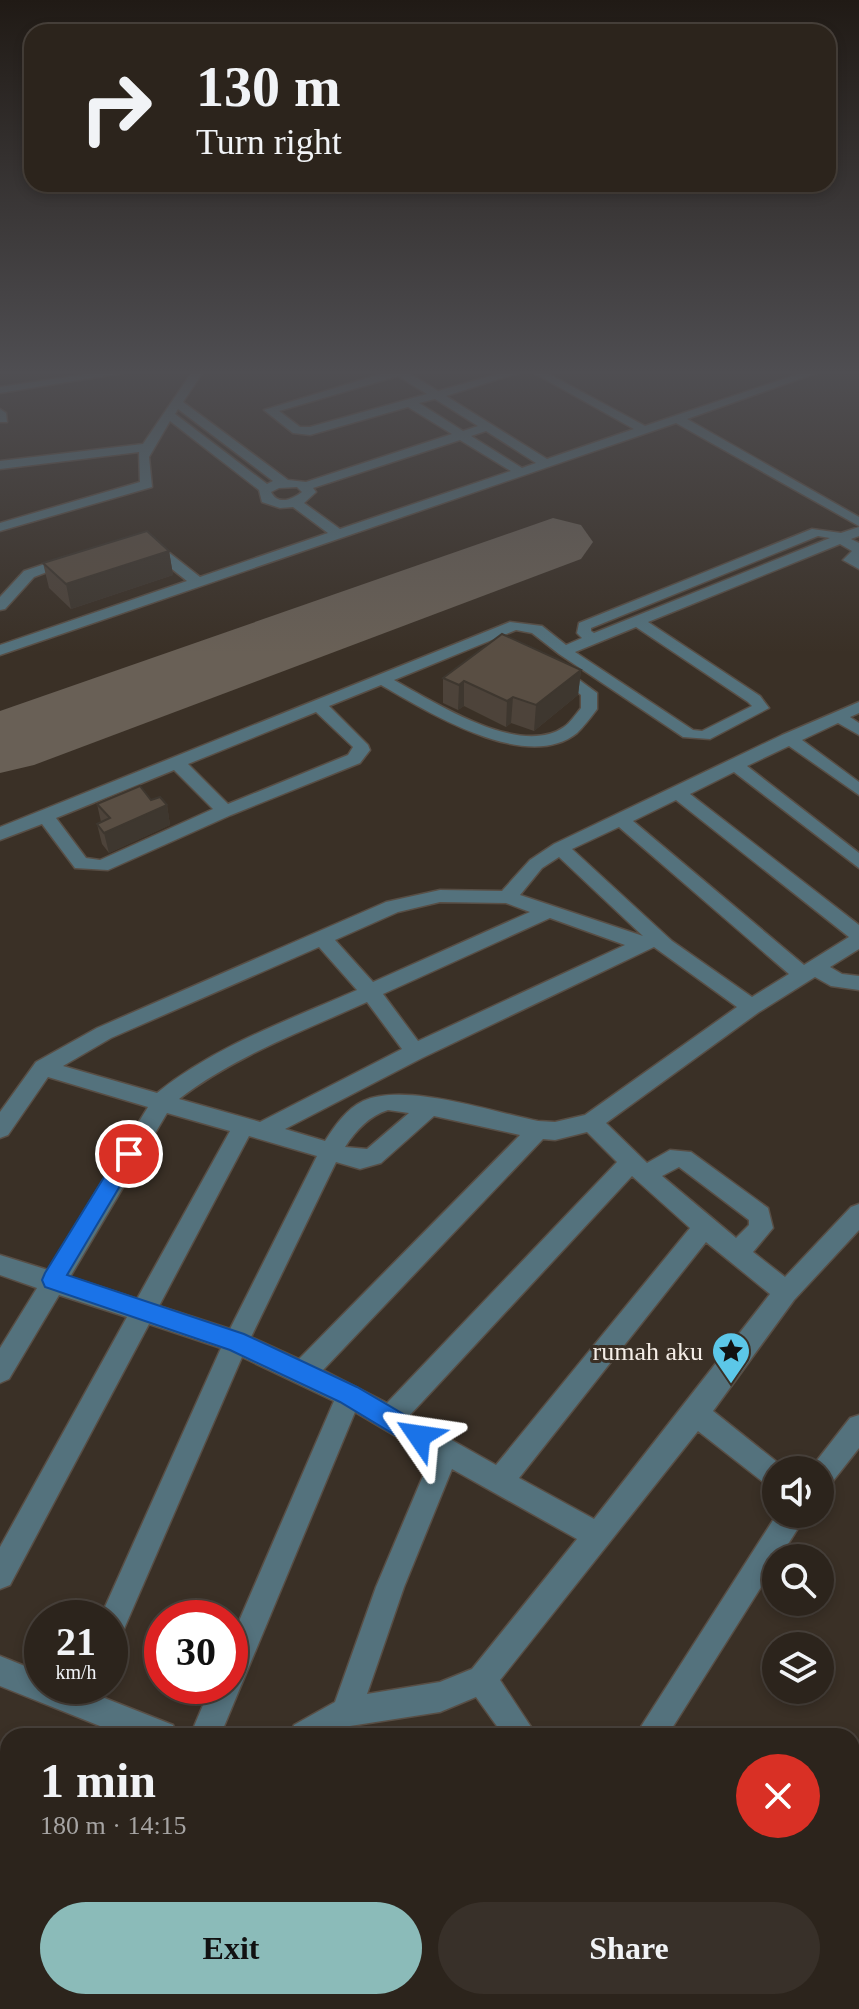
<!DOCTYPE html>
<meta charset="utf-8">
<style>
body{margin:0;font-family:Georgia,serif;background:#383029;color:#f1f3f6;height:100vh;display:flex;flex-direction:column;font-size:30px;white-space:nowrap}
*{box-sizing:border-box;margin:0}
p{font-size:26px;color:#a6a4a3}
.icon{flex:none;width:44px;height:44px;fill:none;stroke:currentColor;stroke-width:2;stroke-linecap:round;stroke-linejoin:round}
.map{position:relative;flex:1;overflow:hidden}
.details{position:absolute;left:0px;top:1728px;width:860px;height:282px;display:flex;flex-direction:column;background:#2c241c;border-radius:24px 24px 0 0;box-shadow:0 4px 12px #0003,0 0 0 2px #48413b}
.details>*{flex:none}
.hud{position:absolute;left:24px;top:24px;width:812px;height:168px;border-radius:24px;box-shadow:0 4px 12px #0003,0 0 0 2px #48413b;background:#2c241c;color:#f1f3f6;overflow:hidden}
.controls{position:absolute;left:762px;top:1456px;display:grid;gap:16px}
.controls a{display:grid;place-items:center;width:72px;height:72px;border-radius:50%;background:#2c241c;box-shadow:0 4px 12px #0003,0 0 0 2px #48413b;font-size:40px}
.speed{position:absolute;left:24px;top:1600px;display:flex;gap:16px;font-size:40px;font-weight:700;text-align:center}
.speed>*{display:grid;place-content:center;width:104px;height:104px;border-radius:50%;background:#2c241c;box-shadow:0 4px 12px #0003,0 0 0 2px #48413b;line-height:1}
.speed small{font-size:20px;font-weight:400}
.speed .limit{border:12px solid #d22;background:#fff;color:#111}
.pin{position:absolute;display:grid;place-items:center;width:68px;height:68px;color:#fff;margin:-34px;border:4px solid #fff;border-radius:50%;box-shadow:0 2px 8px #0007}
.me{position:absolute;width:88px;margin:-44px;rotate:302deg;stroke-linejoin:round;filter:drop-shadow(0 0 6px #0008)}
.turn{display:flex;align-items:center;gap:28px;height:168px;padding:0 40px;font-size:36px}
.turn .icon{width:104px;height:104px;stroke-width:2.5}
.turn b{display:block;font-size:56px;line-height:68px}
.round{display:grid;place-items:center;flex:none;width:84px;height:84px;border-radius:42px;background:#383029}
.head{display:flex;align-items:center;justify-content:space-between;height:136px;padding:0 40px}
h1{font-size:48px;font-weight:800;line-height:60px}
.cta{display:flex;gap:16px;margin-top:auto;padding:16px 40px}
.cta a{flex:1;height:92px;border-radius:48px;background:#8bbbb9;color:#111;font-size:32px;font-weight:800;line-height:92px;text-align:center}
.cta a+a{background:#383029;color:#f1f3f6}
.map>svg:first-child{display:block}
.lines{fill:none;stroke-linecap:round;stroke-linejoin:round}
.runway{fill:#696056;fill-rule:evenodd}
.minor-casing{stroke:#584e45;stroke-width:3}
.minor{fill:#54727d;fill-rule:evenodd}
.wall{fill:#4d433a}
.shaded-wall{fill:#3e372f}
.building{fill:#594e43;stroke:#3e372f;stroke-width:2}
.route{fill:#1a73e8;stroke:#114b97;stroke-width:2}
.labels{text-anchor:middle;stroke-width:6;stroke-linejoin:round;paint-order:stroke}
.near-poi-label{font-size:26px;fill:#f5eee7;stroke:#3a3026;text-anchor:end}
</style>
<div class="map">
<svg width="859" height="2009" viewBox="0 0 859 2009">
<rect width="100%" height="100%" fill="#3a3026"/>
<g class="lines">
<path class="runway" d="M553 518 581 525 593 542 581 559 34 765 0 773V711Z"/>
<defs>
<path id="minor" d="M101 372H128L0 393V387Z
M192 372H203L183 402 288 480 306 482 452 434 408 407 310 435 293 433 264 410 387 372H407L438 391 505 372H521L446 396 547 459 634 429 532 372H545L645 426 804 372H819L687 419 859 517V526L676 423 0 655V645L187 581 143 546V540H153L200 577 328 533 293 507 280 508 262 502 259 490 170 421 149 457 152 487 0 531V523L140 482 139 452 0 469V461L143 444ZM398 376 427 394 310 427H300L279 411ZM435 399 478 426 463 431 419 403ZM178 409 273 481 267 484 175 414ZM486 431 536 463 522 468 471 436ZM460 440 511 471 340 529 304 503 316 492 313 488ZM297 487 302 492C293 499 278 506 271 492L279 488Z
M0 409 6 413 7 422H0Z
M859 527V536L851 539 859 543V569L843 560 852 551 840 544 648 622 760 696 769 708 710 739 683 737 559 654 532 633 516 630 394 680C434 702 520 758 564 727 570 723 576 714 581 708V695L550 671 558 666 563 668 597 693V709C591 717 584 726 577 733 526 774 427 711 381 685L329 706 368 745 370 750 360 763 231 815 108 870 75 868 42 824 0 840V827L510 622 542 626 566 645 582 638 577 633 579 623 812 529 841 533ZM818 536 830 538 594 633 591 631V628ZM636 627 748 702 752 706 702 731 693 730 575 652ZM316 712 353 747 348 755 228 804 188 764ZM174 770 213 809 100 860 86 858 56 818Z
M66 557 78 560 34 577 5 609 0 610V597L24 571Z
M859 702V713L850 717 859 723V735L838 723 802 740 859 782V795L789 746 747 766 859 853V868L734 772 690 794 859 925V949L830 967 842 974 859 976V990L831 986 815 977 759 1012 606 1123 647 1163 670 1150 691 1152 768 1208 773 1228 753 1252 785 1277 851 1207 859 1204V1230L794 1300 713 1411 787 1470H776V1489L767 1485 698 1431 500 1680 537 1736H504L476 1697 440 1712 350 1726 334 1736H290L294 1725 335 1702 376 1587 431 1457 355 1412 220 1736H190L211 1686H230V1642L334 1401 242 1357 120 1638 110 1642V1618H100L221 1348 149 1324 10 1585 0 1589V1547L127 1317 59 1295 9 1379 0 1383V1348L37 1288 0 1275V1255L48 1270 148 1107 48 1077 8 1135 0 1138V1112L36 1062 97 1028 386 902 440 890 502 891 530 860 554 844 782 735ZM676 800 849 937 804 965 633 821ZM619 827 789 974 752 997 672 941 572 849ZM559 857 643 936 520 895 542 868ZM440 902 506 903 530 912 373 982 335 940 398 912ZM550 918 625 945 418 1041 383 994ZM319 947 357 990C289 1020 215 1046 157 1093L63 1066 111 1038ZM654 947 737 1007 585 1115 555 1122 538 1121C492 1112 406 1082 363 1101 346 1109 335 1126 325 1141L285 1129 422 1058ZM367 1002 402 1049 260 1122 179 1099C235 1056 303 1031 367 1002ZM388 1110 409 1113 367 1149 345 1147C356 1130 369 1116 388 1110ZM167 1113 230 1131 137 1299 70 1277ZM434 1116 520 1135 299 1359 251 1337 336 1162 360 1169 381 1163ZM587 1132 617 1162 387 1403 323 1370 543 1139 555 1140ZM249 1136 317 1156 230 1329 159 1306ZM679 1167 749 1220V1225L736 1238 662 1176ZM632 1176 690 1228 496 1465 409 1416ZM706 1242 770 1294 594 1519 519 1478ZM452 1469 577 1539 472 1669 440 1682 367 1694 404 1587Z
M859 1415V1448L829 1486 820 1490V1470L811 1468 850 1418Z
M777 1514H807L667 1736H635Z
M0 1656 42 1673V1686H74L173 1725 177 1736H125L0 1686Z
M0 1829 8 1832V1864L0 1861Z
M852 1934 859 1937V1971L852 1968Z
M184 2002H218V2009H184Z"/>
</defs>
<use href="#minor" class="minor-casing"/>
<use href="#minor" class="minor"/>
</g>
<path class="wall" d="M169 551 173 575 71 609 49 588 43 563Z
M581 670 578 695 534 731 511 723 506 727 464 706 458 710 443 703V678Z
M151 800 167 805 170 825 109 853 102 844 97 824 101 822 97 804Z"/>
<path class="shaded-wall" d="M169 551 173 575 71 609 66 584Z
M581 670 578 695 534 731 536 705Z
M464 681V706L458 710 459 685Z
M513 697 511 723 506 727 507 701Z
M167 805 170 825 109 853 104 833Z"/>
<path class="building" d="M147 531 169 551 66 584 43 563Z
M502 634 581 670 536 705 513 697 507 701 464 681 459 685 443 678Z
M140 786 151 800 160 797 167 805 104 833 97 824 110 818 97 804Z"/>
<linearGradient id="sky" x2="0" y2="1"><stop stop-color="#201a15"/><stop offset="0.57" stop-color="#4f4e52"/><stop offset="1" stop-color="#4f4e52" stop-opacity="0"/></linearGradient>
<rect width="859" height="653" fill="url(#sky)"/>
<path class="route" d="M129 1146 139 1154 67 1275 244 1334 357 1387 427 1428 430 1436 427 1444 419 1448 410 1444 340 1402 230 1350 45 1287 42 1280 45 1273 122 1148Z"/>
<defs>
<symbol id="sight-pin" viewBox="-11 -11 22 30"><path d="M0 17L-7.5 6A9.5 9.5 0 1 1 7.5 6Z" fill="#5cc7e8" stroke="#3a3026"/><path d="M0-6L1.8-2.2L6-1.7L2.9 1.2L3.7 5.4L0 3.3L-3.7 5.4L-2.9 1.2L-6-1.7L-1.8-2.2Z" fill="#111"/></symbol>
</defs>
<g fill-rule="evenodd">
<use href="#sight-pin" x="709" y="1329" width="44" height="60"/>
</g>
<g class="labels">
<g class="near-poi-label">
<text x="703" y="1360">rumah aku</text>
</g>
</g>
</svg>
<div class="controls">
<a><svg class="icon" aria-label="sound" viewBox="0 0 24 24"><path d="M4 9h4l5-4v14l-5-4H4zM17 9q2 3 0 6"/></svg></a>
<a><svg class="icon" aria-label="search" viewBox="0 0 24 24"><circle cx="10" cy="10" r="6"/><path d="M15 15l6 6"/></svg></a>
<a><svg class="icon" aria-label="layers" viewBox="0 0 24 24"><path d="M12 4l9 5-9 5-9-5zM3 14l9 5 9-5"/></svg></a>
</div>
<div class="speed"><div>21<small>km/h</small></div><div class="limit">30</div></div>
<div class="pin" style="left:129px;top:1154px;background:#d93025"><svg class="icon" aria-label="arrive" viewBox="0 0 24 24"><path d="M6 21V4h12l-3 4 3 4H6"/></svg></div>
<svg class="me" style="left:419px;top:1436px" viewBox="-20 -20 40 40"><path d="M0-17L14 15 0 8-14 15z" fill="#1a73e8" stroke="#fff" stroke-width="4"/></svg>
<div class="hud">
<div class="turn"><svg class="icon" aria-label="right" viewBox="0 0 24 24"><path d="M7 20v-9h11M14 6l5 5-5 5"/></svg><div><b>130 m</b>Turn right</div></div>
</div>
<section class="details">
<div class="head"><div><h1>1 min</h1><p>180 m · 14:15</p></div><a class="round" style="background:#d93025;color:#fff"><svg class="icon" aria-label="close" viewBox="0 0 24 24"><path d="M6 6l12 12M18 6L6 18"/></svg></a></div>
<div class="cta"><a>Exit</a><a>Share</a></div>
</section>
</div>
